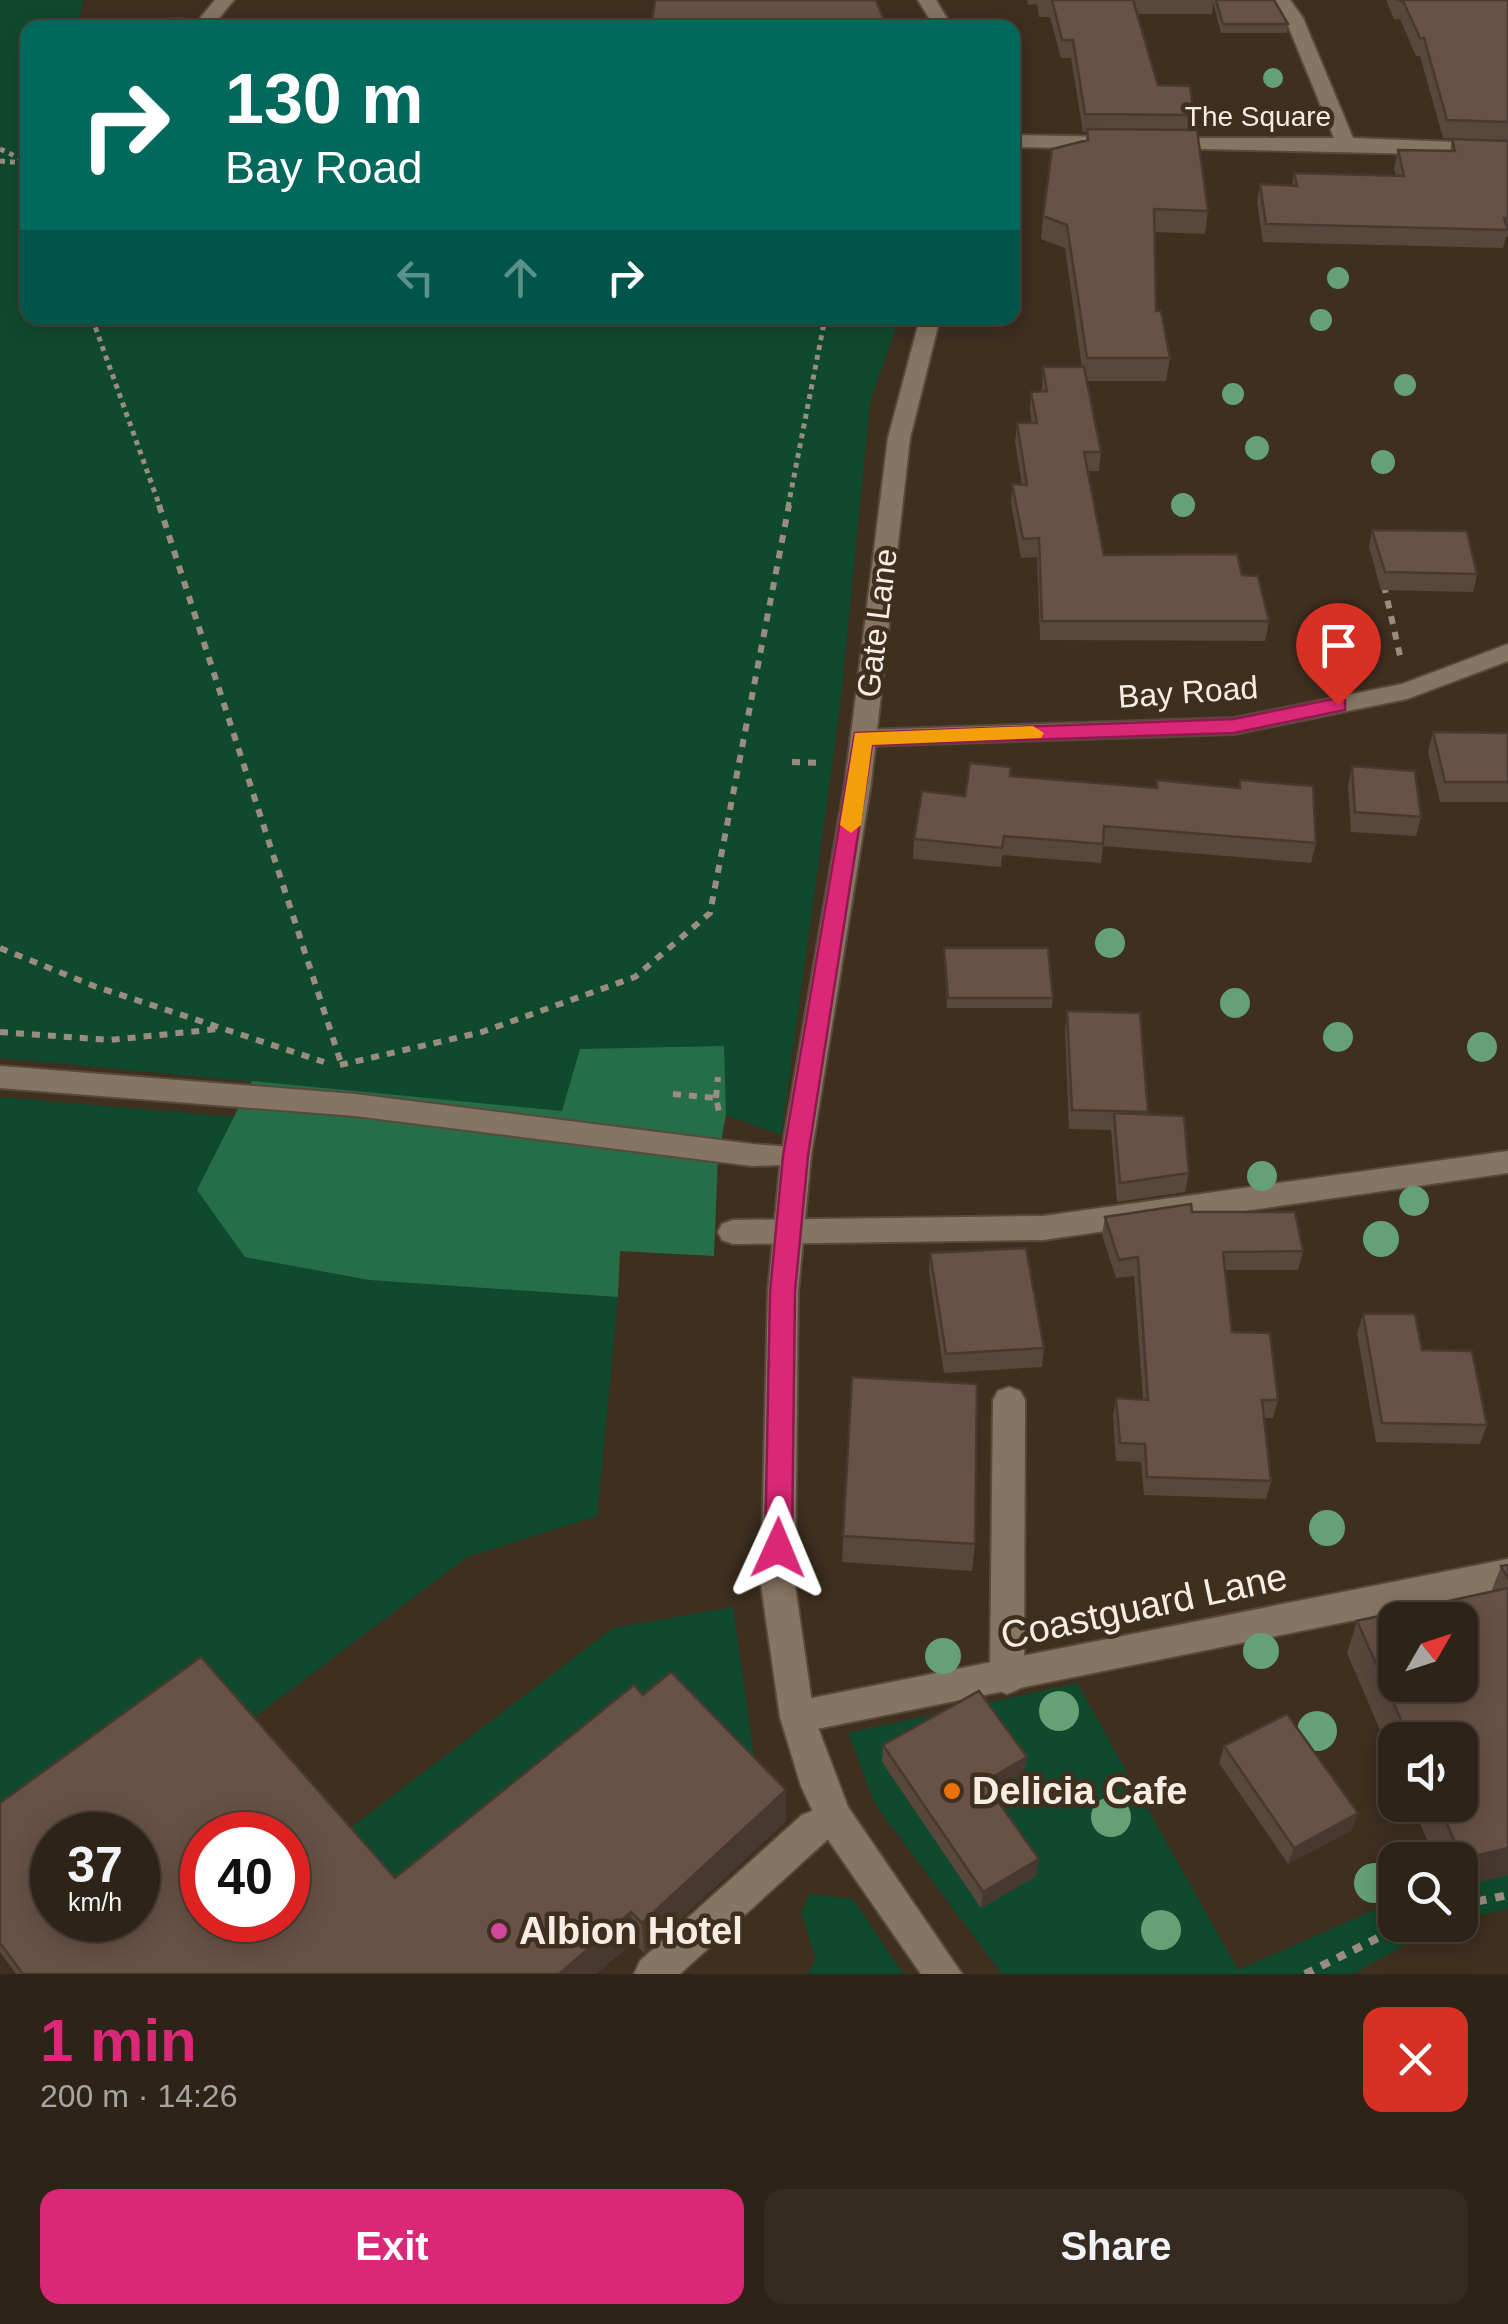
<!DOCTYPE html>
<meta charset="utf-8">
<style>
body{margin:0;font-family:Arial,sans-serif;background:#362b20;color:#f1f3f6;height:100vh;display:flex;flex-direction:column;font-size:38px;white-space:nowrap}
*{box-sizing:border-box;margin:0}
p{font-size:32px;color:#a7a4a1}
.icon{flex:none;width:55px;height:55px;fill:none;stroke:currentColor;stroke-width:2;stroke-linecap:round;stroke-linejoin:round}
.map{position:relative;height:1974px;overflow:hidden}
.sheet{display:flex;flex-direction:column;background:#2e2317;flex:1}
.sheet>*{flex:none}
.guide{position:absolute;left:20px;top:20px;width:1000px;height:305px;border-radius:20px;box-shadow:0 5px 25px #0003,0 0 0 2px #494036;background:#00695c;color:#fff;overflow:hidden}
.needle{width:65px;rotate:51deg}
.fabs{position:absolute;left:1378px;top:1602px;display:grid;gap:20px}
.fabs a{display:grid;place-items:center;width:100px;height:100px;border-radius:20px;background:#2e2317;box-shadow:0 5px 25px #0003,0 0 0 2px #494036;font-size:50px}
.speed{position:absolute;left:30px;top:1812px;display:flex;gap:20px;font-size:50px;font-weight:700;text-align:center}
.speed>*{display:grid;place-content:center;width:130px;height:130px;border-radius:50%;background:#2e2317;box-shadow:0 5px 25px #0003,0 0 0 2px #494036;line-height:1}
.speed small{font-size:25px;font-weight:400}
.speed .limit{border:15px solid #d22;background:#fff;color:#111}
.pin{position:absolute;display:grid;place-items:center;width:85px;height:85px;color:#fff;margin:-102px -42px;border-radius:50% 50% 50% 0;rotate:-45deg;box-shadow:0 0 10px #0007}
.pin .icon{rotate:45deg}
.me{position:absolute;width:110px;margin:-55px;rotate:1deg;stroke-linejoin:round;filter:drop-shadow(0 0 8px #0008)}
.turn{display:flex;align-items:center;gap:35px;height:210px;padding:0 40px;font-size:45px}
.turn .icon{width:130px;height:130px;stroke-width:2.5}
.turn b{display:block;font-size:70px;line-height:85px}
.lanes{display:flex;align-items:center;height:95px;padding:0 40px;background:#0003;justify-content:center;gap:50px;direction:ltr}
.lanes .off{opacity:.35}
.round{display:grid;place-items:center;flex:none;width:105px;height:105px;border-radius:20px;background:#362b20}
.head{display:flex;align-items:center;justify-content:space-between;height:170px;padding:0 40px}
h1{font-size:60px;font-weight:600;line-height:75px;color:#db2777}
.action{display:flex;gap:20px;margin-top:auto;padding:20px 40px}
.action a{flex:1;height:115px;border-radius:20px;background:#db2777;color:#fff;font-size:40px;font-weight:600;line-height:115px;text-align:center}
.action a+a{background:#362b20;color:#f1f3f6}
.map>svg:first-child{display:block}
.green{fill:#0f4a2e}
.forest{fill:#266e4a}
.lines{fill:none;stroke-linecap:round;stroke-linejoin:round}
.service-casing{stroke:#574a3c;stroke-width:4}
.minor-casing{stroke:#574a3c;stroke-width:4}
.tertiary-casing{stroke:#574a3c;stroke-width:4}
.path-far2{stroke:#9a8d80;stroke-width:5;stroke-dasharray:5 5;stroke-linecap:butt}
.path-far1{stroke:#9a8d80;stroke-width:6;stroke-dasharray:8 8;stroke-linecap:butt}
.path{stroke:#9a8d80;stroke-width:8;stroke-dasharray:9 9;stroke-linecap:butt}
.service{fill:#877563;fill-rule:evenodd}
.minor{fill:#877563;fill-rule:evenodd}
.tertiary{fill:#877563;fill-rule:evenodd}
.tree{fill:#64a175}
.wall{fill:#59473b}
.shaded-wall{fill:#483930}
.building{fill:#675245;stroke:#483930;stroke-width:2.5;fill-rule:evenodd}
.route{fill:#db2777;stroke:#8e194d;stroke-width:2.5}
.slow{fill:#f59e0b}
.food-dot{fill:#e8710a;stroke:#3e2f1f;stroke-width:4}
.hotel-dot{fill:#d1479c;stroke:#3e2f1f;stroke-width:4}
.labels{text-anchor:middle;stroke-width:9;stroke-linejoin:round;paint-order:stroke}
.far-street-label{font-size:28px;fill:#f7ede3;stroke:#3e2f1f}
.street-label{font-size:32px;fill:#f7ede3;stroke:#3e2f1f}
.near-street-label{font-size:38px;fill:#f7ede3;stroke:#3e2f1f}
.near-poi-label{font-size:38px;font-weight:bold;fill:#f7ede3;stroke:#3e2f1f;text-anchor:start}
</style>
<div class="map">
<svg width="1508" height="1974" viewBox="0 0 1508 1974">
<rect width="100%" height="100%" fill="#3e2f1f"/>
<path class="green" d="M0 0H83L78 27 28 28V318H899L870 402 840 707 781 1135 726 1115 723 1046 563 1111 0 1058Z
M0 1097 235 1117 197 1190 369 1280 618 1297 597 1516 467 1557 245 1724 0 1844Z
M733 1607 759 1793 402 1908 340 1836 613 1628Z
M1077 1683 1238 1970 1395 1901V1925H1440L1353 1974H1002L875 1804 848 1733Z
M1508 1867V1909L1460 1919V1879Z
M810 1894 853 1899 903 1974H808L816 1959 801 1912Z"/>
<path class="forest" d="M724 1046 726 1115 718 1157 714 1256 620 1251 618 1297 369 1280 245 1257 197 1190 252 1081 562 1111 580 1049Z"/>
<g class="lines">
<defs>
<path id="service" d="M215 0H234L211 28H192Z
M0 1066 355 1094 752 1144 806 1148 811 1156 806 1164 752 1166 355 1116 0 1088Z
M1508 1151V1173L1043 1240 733 1244 722 1240 718 1232 722 1224 733 1220 1043 1216Z
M1009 1387 1020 1391 1025 1400 1024 1678 1019 1689 1007 1694 995 1689 990 1678 993 1400 998 1391Z
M835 1802 848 1807 853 1819 848 1831 828 1839 680 1974H634L640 1961 802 1815Z"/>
<path id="minor" d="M1272 0H1290L1303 18 1353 138 1508 144V156L1158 148V140L1165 138H1334L1285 18Z
M1012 135 1117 137 1127 143 1117 149 1012 147Z
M1508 644V661L1407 699 1234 734 863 746 850 738 863 730 1234 718 1402 684Z
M1508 1559V1589L797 1733 785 1728 780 1717 785 1706 797 1701Z"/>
<path id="tertiary" d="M918 0H936L953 28H935Z
M920 318H940L910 438 871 783 811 1156 798 1292 795 1585 814 1717 848 1807 962 1974H921L822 1831 801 1786 780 1717 761 1585 768 1292 781 1156 845 783 888 438Z"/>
</defs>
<use href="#service" class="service-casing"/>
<use href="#minor" class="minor-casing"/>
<use href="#tertiary" class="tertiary-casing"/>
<path class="path-far2" d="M459 28 460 21
M0 149 28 162
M0 161 24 163
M92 318 160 507
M788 507 825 318"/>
<path class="path-far1" d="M159 505 342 1066
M1384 585 1401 660
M792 762 821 763
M0 948 94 986 324 1062
M0 1032 110 1040 218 1029
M340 1065 482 1032 635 977 710 913 789 505
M673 1094 716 1098 720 1116
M716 1098 718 1077"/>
<path class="path" d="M1460 1905 1508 1895
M1305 1974 1404 1925"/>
<use href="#service" class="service"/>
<use href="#minor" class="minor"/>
<use href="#tertiary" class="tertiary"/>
</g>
<g class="tree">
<circle cx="1273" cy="78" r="10"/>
<circle cx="1338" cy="278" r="11"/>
<circle cx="1321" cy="320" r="11"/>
<circle cx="1405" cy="385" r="11"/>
<circle cx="1233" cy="394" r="11"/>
<circle cx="1257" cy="448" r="12"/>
<circle cx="1383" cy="462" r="12"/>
<circle cx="1183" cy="505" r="12"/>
<circle cx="1110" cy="943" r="15"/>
<circle cx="1235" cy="1003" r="15"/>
<circle cx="1338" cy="1037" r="15"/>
<circle cx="1482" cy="1047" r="15"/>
<circle cx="1262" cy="1176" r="15"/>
<circle cx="1414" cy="1201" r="15"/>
<circle cx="1381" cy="1239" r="18"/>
<circle cx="1327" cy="1528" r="18"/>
<circle cx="1261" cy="1651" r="18"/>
<circle cx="943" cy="1656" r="18"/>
<circle cx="1059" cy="1711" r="20"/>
<circle cx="1317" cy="1731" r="20"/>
<circle cx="1111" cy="1817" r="20"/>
<circle cx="1374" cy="1883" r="20"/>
<circle cx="1161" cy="1930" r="20"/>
</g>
<path class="wall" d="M1027 0H1274L1288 24 1287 33H1221L1213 2 1212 14H1137L1158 85 1194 115 1192 130 1208 211 1205 234 1154 232 1156 311 1170 358 1166 381H1087L1101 452 1099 471H1087L1104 555 1242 575 1269 621 1265 641 1040 640 1037 557 1021 558 1011 503 1012 484 1022 485 1015 442 1017 423H1032L1030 410 1031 392 1042 391 1043 367H1082L1065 248 1041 239 1043 216 1086 141 1087 132H1083L1071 58H1061L1050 17H1039L1037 4 1028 5Z
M1386 0H1508V140L1443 138 1420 56H1416L1400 19H1394Z
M1452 139 1508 141V237H1506L1503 248 1263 242 1257 203 1260 184 1292 186 1294 173 1396 176 1394 169 1398 150 1450 151Z
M1372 530 1477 574 1473 592 1381 590 1369 547Z
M1433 732 1508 733V802H1440L1428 752Z
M1352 766 1421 817 1416 836 1351 832 1348 786Z
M1010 776 1156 788H1239L1240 780 1316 843 1311 863 1103 846 1101 863 1002 855 1001 867 913 859 914 839 965 796Z
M944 948 1053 998 1052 1008H947Z
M1067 1011 1140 1013 1147 1114 1189 1173 1185 1192 1117 1202 1111 1130 1069 1129 1065 1030Z
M1192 1212 1303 1251 1298 1270H1225L1232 1332 1278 1400 1273 1418H1264L1271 1481 1266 1499 1144 1495 1141 1462 1116 1461 1113 1416 1116 1398 1143 1399 1134 1276 1116 1278 1102 1235 1105 1217Z
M930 1253 1044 1348 1042 1367 944 1373 929 1272Z
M1363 1314 1422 1350 1487 1425 1480 1444 1376 1442 1357 1333Z
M852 1377 975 1544 972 1571 842 1562Z
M1508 1565V1875L1460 1886V1860H1436L1412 1805H1460V1740H1395V1765L1347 1653 1357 1621 1491 1592 1501 1566Z
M643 1695 786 1821 644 1953 633 1942 596 1974H16L0 1952V1803L395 1878Z
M883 1745 1024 1774 992 1793 1036 1876 981 1908 882 1762Z
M1224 1746 1352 1830 1288 1864 1219 1763Z"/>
<path class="shaded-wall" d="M1027 1757 1024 1774 982 1799 984 1782Z
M786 1790V1821L644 1953 642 1923Z
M1358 1813 1352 1830 1288 1864 1294 1848Z
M1508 1848V1875L1460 1886V1864L1462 1859Z
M1039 1859 1036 1876 981 1908 983 1892Z
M631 1912 633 1942 596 1974H559Z"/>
<path class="building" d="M655 0H876L887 28H651Z
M1052 0H1133L1158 85 1190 86 1194 115 1085 114 1073 40H1062Z
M1216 0H1274L1288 24H1223Z
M1397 0H1508V122L1447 120 1424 38H1420L1403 1Z
M184 18 183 28H119L121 20Z
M1087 129 1197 130 1208 211 1154 209 1156 311H1161L1170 358H1087L1067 225 1043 216 1052 149 1088 140Z
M1452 139 1508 141V218H1504L1508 230 1266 224 1260 184 1297 186 1294 173 1404 176 1398 150 1455 151Z
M1043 367H1084L1101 452H1084L1104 555 1237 554 1242 575 1258 576 1269 621H1042L1039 538 1023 539 1012 484 1027 485 1017 423H1037L1031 392 1047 391Z
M1372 530 1467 531 1477 574 1385 572Z
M1433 732 1508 733V782H1445Z
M970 763 1011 767 1010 776 1157 788V780L1240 788V780L1313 786 1316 843 1104 826 1103 844 1004 836 1002 848 914 839 922 791 965 796Z
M1352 766 1415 771 1421 817 1355 812Z
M944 948H1048L1053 998H948Z
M1067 1011 1140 1013 1148 1112 1072 1110Z
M1114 1113 1184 1116 1189 1173 1120 1183Z
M1191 1204 1192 1212H1295L1303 1251 1223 1252 1232 1332 1270 1333 1278 1400H1262L1271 1481 1147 1477 1145 1444 1120 1443 1116 1398 1148 1400 1138 1257 1119 1260 1105 1217Z
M1026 1248 1044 1348 946 1354 930 1253Z
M1363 1314H1415L1422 1350 1472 1351 1487 1425 1382 1423Z
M852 1377 977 1384 975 1544 843 1536Z
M1508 1565V1579L1501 1566Z
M1508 1588V1848L1462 1859 1439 1805H1460V1740H1410L1357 1621ZM1395 1620H1460V1685H1395Z
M201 1657 395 1878 634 1685 643 1695 671 1672 786 1790 642 1923 631 1912 559 1974H23L0 1943V1803ZM52 1835H138V1920H52ZM202 1835H288V1920H202Z
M979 1691 1027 1757 984 1782 1039 1859 983 1892 883 1745Z
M1287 1714 1358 1813 1294 1848 1224 1746Z"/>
<path class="route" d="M1338 698 1345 700V710L1234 733 872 745 808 1156 795 1292 792 1548 788 1557 778 1560 769 1557 765 1548 770 1292 783 1156 855 733 1234 719Z"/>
<path class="slow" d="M1033 726 1044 733 1041 738 872 745 861 825 851 833 840 825 855 733Z"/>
<circle class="food-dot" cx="952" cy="1791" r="10"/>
<circle class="hotel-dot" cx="499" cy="1931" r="10"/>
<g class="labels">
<g class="far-street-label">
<text x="1258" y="126">The Square</text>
</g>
<g class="street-label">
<text transform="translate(877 623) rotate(-83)" y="11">Gate Lane</text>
<text transform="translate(1188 692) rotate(-4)" y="11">Bay Road</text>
</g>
<g class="near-street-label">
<text transform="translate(1144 1606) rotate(-12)" y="13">Coastguard Lane</text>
</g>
<g class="near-poi-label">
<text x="972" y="1804">Delicia Cafe</text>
<text x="519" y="1944">Albion Hotel</text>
</g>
</g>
</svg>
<div class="fabs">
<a><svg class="needle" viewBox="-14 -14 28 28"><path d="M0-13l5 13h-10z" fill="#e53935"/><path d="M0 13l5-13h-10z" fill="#a7a4a1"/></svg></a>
<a><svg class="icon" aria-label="sound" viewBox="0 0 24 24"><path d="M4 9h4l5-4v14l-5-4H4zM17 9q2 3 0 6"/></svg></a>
<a><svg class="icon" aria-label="search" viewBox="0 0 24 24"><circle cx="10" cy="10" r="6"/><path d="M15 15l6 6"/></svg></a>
</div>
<div class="speed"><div>37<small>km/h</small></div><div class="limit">40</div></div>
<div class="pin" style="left:1338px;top:705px;background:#d93025"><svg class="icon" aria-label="arrive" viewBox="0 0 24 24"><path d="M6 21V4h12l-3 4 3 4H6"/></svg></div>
<svg class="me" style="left:778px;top:1548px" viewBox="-20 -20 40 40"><path d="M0-17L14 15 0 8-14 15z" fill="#db2777" stroke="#fff" stroke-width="4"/></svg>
<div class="guide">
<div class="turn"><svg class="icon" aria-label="right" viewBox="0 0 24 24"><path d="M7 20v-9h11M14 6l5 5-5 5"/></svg><div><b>130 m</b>Bay Road</div></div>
<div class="lanes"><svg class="icon off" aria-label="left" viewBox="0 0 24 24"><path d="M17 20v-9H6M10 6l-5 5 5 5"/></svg><svg class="icon off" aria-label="ahead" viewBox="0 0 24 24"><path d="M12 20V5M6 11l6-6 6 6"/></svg><svg class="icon" aria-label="right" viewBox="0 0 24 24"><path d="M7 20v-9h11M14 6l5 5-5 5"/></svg></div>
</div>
</div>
<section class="sheet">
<div class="head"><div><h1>1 min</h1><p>200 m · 14:26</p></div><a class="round" style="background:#d93025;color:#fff"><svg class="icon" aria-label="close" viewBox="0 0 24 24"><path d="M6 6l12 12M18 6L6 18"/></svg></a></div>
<div class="action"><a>Exit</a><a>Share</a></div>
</section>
